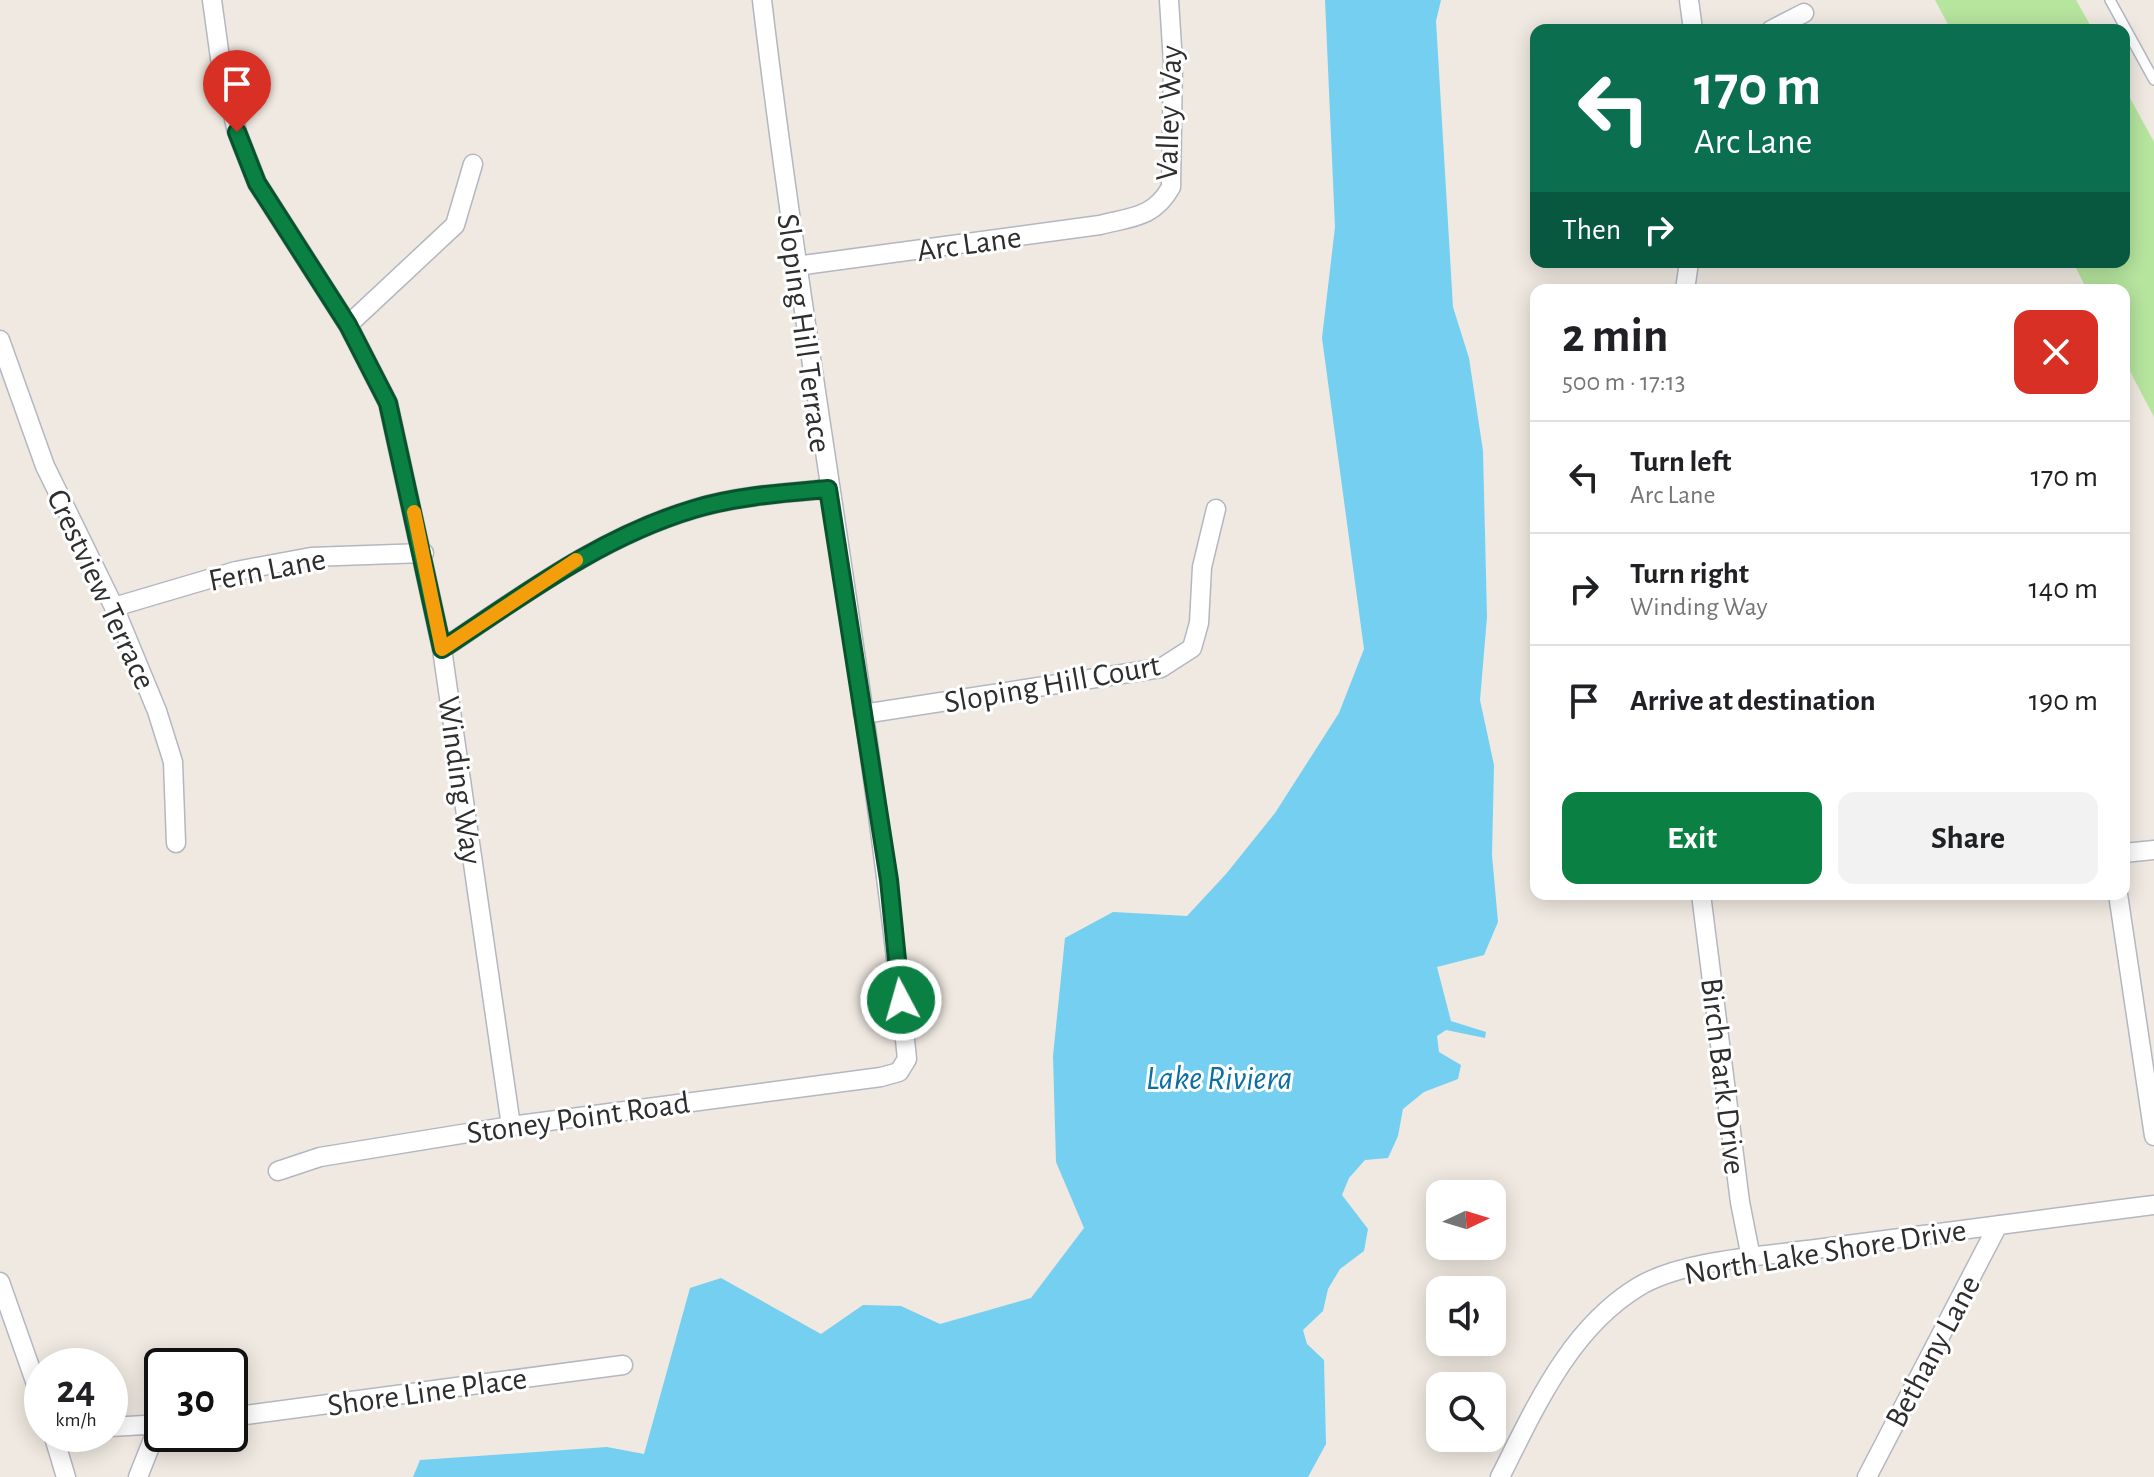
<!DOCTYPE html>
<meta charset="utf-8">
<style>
body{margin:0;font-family:"Alegreya Sans",sans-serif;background:#f2f2f2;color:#202124;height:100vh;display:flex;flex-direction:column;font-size:30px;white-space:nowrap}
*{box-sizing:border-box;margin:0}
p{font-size:26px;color:#757577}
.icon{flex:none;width:44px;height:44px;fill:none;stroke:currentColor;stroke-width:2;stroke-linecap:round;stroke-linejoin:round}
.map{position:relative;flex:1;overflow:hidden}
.side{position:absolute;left:1530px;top:284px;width:600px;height:616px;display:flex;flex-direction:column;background:#fff;border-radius:16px;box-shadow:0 4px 20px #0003}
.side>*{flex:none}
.guide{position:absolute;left:1530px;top:24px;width:600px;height:244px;border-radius:16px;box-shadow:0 4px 20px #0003;background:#0b6e4f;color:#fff;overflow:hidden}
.needle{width:52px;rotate:86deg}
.fabs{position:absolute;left:1426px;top:1180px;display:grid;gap:16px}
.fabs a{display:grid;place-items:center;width:80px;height:80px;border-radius:16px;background:#fff;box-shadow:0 4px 20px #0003;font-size:40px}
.speed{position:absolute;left:24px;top:1348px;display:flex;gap:16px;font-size:40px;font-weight:700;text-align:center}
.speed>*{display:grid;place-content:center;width:104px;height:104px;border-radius:50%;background:#fff;box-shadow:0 4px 20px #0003;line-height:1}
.speed small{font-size:20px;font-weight:400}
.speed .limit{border:4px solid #111;border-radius:12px;background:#fff;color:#111}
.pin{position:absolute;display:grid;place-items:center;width:68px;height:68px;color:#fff;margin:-82px -34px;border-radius:50% 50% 50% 0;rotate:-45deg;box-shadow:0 0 8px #0007}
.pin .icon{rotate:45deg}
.me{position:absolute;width:88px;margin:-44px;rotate:354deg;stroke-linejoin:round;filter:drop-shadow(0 0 6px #0008)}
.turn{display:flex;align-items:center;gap:28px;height:168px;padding:0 32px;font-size:36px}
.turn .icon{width:104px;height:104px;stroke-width:2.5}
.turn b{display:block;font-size:56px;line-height:68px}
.then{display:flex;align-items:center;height:76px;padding:0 32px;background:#0003;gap:16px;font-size:30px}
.round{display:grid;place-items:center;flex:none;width:84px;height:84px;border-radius:16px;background:#f2f2f2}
.headline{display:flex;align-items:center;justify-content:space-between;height:136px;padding:0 32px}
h1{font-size:48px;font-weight:700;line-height:60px}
.button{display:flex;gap:16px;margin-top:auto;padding:16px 32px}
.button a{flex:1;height:92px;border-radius:16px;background:#0b8043;color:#fff;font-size:32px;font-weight:700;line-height:92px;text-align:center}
.button a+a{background:#f2f2f2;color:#202124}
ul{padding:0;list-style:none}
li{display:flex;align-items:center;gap:24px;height:112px;padding:0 32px;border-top:2px solid #e0e0e0}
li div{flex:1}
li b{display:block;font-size:30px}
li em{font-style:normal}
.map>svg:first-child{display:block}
.green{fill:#b6e59e}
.water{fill:#75cff0}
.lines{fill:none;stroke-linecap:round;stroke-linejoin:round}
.service-casing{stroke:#b4b7c1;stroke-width:12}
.minor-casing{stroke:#b4b7c1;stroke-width:21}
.service{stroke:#fff;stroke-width:9}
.minor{stroke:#fff;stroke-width:18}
.route-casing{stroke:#07532c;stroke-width:20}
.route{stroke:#0b8043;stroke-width:14}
.slow{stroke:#f59e0b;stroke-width:14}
.labels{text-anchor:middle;stroke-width:6;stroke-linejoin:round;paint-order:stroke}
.street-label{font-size:32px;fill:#2e2e2e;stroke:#fff}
.water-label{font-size:34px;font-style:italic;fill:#0d6fa3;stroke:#fff}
</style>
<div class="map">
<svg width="2154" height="1477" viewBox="0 0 2154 1477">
<rect width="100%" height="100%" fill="#efe9e1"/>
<path class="green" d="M1935 0H2076L2093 30H1951Z
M2124 87 2154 142V417L2124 360V290H2087L2073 262H2124Z"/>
<path class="water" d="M1325 0H1441L1436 21 1453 307 1469 358 1483 451 1487 617 1480 700 1494 765 1492 855 1498 922 1484 955 1437 967 1451 1021 1486 1032 1485 1038 1446 1030 1437 1036 1439 1052 1461 1065 1458 1079 1424 1092 1403 1109 1398 1136 1388 1158 1365 1160 1349 1178 1342 1195 1368 1229 1364 1251 1340 1269 1328 1289 1323 1311 1303 1330 1307 1344 1324 1360 1326 1444 1308 1477H413L420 1460 607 1447 644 1454 690 1288 721 1278 821 1334 863 1305 901 1306 940 1324 1031 1298 1084 1228 1056 1162 1053 1056 1065 938 1113 912 1187 916 1226 874 1275 813 1339 713 1364 649 1322 338 1335 227Z"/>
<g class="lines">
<defs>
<path id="service" d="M2110 0 2154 80"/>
<path id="minor" d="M212 0 220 58 237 132 257 183 348 325 388 403 442 649 511 1126
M1689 0 1693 30
M1771 30 1804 13
M796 266 1100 225C1131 217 1154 218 1171 187L1173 63 1169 0
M1685 290 1689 262
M348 325 455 225 473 164
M0 340 45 466 114 607 157 711 173 762 176 843
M114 607 236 571 311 557 424 553
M442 649C522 596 600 537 694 509 737 496 783 493 828 489
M863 714 1161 668 1192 648 1199 623 1202 567 1216 509
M2124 853 2154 850
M1701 894 1740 1202 1751 1258
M2118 894 2154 1136
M278 1171 320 1157 511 1126 881 1077 899 1072 907 1059C871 705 804 354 762 0
M0 1282 42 1401
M230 1417 623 1365
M110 1427 162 1424
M53 1434 66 1477
M138 1477 159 1424
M1500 1477C1535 1408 1569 1329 1638 1287 1682 1260 1764 1256 1816 1249 1928 1234 2041 1219 2154 1205
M1867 1477 1998 1225"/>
</defs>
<use href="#service" class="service-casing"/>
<use href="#minor" class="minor-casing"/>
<use href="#service" class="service"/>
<use href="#minor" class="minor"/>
</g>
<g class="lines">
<defs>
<path id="route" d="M237 132 257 183 348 325 388 403 442 649C522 596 600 537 694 509 737 496 783 493 828 489L889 880 901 1000"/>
</defs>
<use href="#route" class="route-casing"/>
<use href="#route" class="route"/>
<path class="slow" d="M414 512 442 649 576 560"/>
</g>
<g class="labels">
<g class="street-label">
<text transform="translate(1168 113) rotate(-88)" y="11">Valley Way</text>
<text transform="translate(969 243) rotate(-8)" y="11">Arc Lane</text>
<text transform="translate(805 333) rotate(82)" y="11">Sloping Hill Terrace</text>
<text transform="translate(267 569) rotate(-11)" y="11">Fern Lane</text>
<text transform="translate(102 589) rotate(65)" y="11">Crestview Terrace</text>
<text transform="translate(1052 683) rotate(-10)" y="11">Sloping Hill Court</text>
<text transform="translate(461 780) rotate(82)" y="11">Winding Way</text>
<text transform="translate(1724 1076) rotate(83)" y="11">Birch Bark Drive</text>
<text transform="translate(578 1117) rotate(-8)" y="11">Stoney Point Road</text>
<text transform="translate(1825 1251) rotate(-9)" y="11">North Lake Shore Drive</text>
<text transform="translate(1932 1351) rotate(-62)" y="11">Bethany Lane</text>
<text transform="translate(427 1391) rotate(-8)" y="11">Shore Line Place</text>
</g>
<g class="water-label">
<text x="1219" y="1089">Lake Riviera</text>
</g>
</g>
</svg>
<div class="fabs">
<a><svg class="needle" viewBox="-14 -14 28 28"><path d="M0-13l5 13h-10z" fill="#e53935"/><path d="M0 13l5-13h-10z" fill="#757577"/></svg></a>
<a><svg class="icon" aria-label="sound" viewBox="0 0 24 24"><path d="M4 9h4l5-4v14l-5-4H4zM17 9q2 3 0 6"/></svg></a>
<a><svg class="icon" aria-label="search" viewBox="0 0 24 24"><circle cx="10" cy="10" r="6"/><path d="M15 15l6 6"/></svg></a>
</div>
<div class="speed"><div>24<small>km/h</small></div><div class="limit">30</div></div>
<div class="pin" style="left:237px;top:132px;background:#d93025"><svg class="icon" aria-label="arrive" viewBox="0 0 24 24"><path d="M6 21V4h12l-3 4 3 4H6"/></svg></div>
<svg class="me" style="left:901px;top:1000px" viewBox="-20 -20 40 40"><circle r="17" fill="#0b8043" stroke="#fff" stroke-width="3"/><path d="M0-11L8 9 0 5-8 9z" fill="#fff"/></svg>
<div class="guide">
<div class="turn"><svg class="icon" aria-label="left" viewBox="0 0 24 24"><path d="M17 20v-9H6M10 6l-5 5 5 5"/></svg><div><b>170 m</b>Arc Lane</div></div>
<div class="then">Then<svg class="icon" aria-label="right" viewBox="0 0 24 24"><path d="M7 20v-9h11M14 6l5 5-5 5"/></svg></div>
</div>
<section class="side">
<div class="headline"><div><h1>2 min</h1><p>500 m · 17:13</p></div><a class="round" style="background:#d93025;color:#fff"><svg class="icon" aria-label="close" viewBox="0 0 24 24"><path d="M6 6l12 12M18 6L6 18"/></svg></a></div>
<ul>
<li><svg class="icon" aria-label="left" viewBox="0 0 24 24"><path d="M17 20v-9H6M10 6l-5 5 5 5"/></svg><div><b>Turn left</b><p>Arc Lane</p></div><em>170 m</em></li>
<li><svg class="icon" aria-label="right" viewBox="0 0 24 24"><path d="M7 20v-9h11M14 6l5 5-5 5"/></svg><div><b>Turn right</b><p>Winding Way</p></div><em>140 m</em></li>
<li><svg class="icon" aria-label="arrive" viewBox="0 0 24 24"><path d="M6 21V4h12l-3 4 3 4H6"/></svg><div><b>Arrive at destination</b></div><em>190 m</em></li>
</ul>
<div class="button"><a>Exit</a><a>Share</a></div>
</section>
</div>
